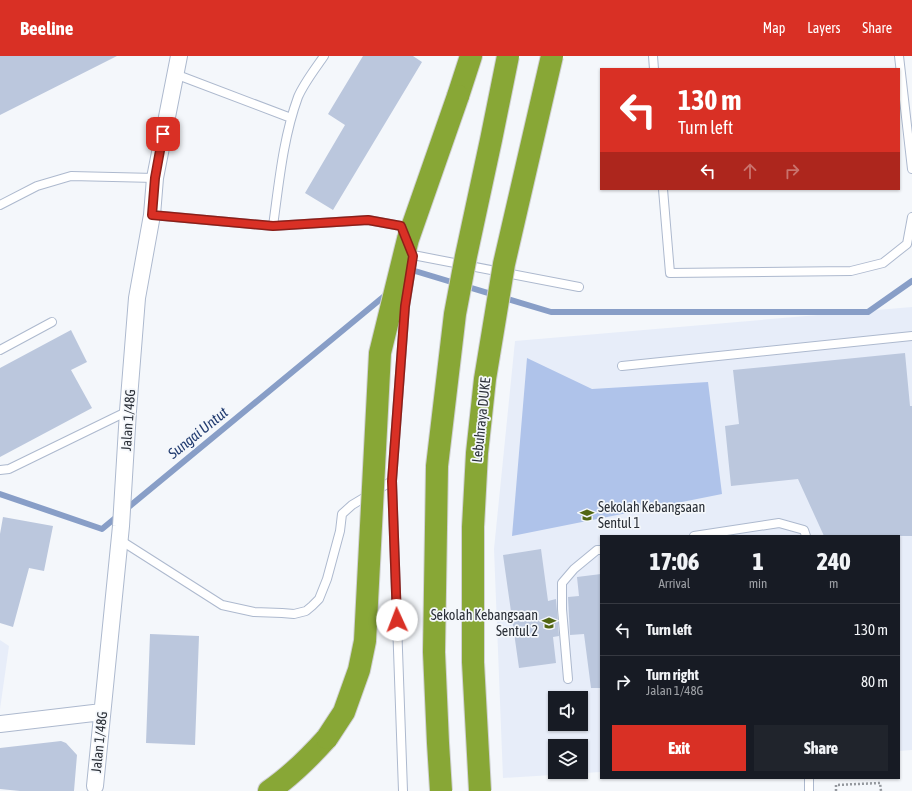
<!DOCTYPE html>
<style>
body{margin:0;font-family:"Asap Condensed",sans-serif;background:#20242c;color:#f1f3f6;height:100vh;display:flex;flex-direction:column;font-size:15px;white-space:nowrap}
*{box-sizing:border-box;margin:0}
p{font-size:13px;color:#9ea1a6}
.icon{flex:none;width:22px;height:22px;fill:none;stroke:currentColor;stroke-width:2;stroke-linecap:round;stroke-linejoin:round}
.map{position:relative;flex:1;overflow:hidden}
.side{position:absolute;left:600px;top:479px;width:300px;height:244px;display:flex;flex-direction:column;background:#171b24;border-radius:0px;box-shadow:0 1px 3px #0004}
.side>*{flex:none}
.hud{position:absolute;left:600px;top:12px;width:300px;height:122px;border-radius:0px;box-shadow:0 1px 3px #0004;background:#d93025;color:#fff;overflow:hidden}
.controls{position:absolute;left:548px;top:635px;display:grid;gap:8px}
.controls a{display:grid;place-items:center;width:40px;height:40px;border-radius:0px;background:#171b24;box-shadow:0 1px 3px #0004;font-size:20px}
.pin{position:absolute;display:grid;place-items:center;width:34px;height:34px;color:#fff;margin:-17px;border-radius:8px;box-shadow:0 2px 6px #0006}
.me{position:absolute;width:44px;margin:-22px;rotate:358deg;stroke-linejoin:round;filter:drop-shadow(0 0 3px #0008)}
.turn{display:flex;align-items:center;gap:14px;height:84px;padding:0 12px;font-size:18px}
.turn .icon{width:52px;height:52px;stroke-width:2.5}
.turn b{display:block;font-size:28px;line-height:34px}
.lanes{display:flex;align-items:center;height:38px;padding:0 12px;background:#0003;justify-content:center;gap:20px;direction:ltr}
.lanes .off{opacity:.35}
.eta{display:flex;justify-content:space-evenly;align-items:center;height:68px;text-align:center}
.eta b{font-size:24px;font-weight:800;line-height:28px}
.cta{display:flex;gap:8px;margin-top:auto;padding:8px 12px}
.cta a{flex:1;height:46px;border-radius:0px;background:#d93025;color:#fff;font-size:16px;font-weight:800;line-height:46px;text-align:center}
.cta a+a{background:#20242c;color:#f1f3f6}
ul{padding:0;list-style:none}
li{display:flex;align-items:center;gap:12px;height:52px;padding:0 12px;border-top:1px solid #363941}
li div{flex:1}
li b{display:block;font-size:15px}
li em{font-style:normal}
header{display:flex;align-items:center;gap:24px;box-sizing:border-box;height:56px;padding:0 20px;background:#d93025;color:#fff}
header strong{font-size:19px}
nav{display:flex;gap:22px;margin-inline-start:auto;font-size:14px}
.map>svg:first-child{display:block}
.built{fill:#e7edf9;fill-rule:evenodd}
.green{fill:#afc3ea}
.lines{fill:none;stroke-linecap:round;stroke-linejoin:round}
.stream{stroke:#889ec7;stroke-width:6}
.building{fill:#bbc7dd}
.service-casing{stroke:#adb9ce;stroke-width:10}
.minor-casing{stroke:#adb9ce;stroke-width:18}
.motorway-casing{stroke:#d0d1d3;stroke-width:24}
.path{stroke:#94989e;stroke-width:2.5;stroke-dasharray:2 2;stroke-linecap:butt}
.service{stroke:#fff;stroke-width:8}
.minor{stroke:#fff;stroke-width:16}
.motorway{stroke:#88a736;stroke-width:22}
.motorway-bridge-casing{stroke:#d0d1d3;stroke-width:24;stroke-linecap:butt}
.motorway-bridge{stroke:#88a736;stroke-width:22}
.route-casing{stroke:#8d1f18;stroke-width:10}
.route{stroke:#d93025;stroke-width:7}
.labels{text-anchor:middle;stroke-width:3.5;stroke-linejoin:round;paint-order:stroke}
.street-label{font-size:14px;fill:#292e36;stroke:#f4f7fb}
.poi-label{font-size:14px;fill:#292e36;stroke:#f4f7fb;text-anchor:start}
.water-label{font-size:15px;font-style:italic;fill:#223c70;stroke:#f4f7fb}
</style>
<header>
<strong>Beeline</strong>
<nav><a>Map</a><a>Layers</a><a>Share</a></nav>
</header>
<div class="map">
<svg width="912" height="735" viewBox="0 0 912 735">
<rect width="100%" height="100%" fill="#f4f7fb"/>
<path class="built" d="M912 251V694L899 695V480H601V716L503 722 494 493 515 285ZM555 642H581V668H555ZM555 690H581V716H555Z
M0 584 9 590 0 653Z"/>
<path class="green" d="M527 302 592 333 708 326 722 438 512 480Z"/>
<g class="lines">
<path class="stream" d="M415 215 551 256H868L912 225
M0 438 102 473 388 237"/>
</g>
<path class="building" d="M0 0H117L0 59Z
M363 0H413L422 6 333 154 305 137 345 69 328 58Z
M71 274 87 306 71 314 92 352 0 401V312Z
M905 297 910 350H912V480H824L798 423 731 430 725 370 739 368 733 314Z
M3 461 53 470 44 515 29 512 13 571 0 567V478Z
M541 493 548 545 556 543 559 580 553 581 556 607 519 612 503 499Z
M601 518V632H591L584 578 570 579 568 541 579 540 577 521Z
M150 578 199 580 195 689 146 687Z
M61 685 66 687 77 699 74 735H20L0 733V692Z"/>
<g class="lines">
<defs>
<path id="service" d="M653 0 654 13
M899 0 912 113
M175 18 291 62
M663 133 670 217 851 215 883 207 907 188 912 161
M0 149 37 130 71 120 155 122
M152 159 273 170 368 164 401 170 405 179
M273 170C279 127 283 82 298 41 304 27 315 13 324 0
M413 199 579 231
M0 294 52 266
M622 310 912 280
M0 414 9 413 128 355
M392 425 403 735
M694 480 779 467 804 474 806 480
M120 484 222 549 254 556 282 557 294 558 306 555 312 550 319 543 327 523 340 475 342 458 352 449 392 425 405 251 412 207
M568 623 562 553V527L574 513 597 494H601
M809 735V722"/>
<path id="minor" d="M0 668 102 656
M95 730 121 470 128 355 137 242 152 159 155 122 179 0"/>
<path id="motorway" d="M458 40 471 0
M269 735C291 720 309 702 327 682"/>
</defs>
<use href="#service" class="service-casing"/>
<use href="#minor" class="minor-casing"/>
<use href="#motorway" class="motorway-casing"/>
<path class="path" d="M836 735V729L880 727 881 735"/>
<use href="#service" class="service"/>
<use href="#minor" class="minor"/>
<use href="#motorway" class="motorway"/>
<defs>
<path id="motorway-bridge" d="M327 682 344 656 359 614 365 585 380 297 408 183 458 40
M441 735 438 687 434 596 437 410 455 258 466 200 491 84 508 0
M480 735 473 606V471L477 397 485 323 504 208 552 0"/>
</defs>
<use href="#motorway-bridge" class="motorway-bridge-casing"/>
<use href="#motorway-bridge" class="motorway-bridge"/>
</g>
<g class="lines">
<defs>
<path id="route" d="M163 78 155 122 152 159 273 170 368 164 401 170 413 200 405 250 392 425 397 564"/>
</defs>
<use href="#route" class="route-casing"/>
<use href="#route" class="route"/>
</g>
<defs>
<symbol id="school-bare" viewBox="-9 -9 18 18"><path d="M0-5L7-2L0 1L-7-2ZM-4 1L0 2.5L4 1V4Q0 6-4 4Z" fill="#516613" stroke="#f4f7fb" stroke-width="2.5" paint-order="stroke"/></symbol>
</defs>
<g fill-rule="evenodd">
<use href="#school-bare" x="577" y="449" width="20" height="20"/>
<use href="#school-bare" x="539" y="557" width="20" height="20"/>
</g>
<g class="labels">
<g class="street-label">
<text transform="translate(128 364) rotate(-86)" y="5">Jalan 1/48G</text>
<text transform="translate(481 364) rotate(-84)" y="5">Lebuhraya DUKE</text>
<text transform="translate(99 686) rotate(-84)" y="5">Jalan 1/48G</text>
</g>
<g class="poi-label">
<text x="598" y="456">Sekolah Kebangsaan<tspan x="598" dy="16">Sentul 1</tspan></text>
<text x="538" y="564" text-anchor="end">Sekolah Kebangsaan<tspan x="538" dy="16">Sentul 2</tspan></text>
</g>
<g class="water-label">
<text transform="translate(198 377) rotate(-39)" y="5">Sungai Untut</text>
</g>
</g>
</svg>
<div class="controls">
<a><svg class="icon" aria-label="sound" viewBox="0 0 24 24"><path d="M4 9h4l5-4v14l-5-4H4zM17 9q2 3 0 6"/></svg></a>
<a><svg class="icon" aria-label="layers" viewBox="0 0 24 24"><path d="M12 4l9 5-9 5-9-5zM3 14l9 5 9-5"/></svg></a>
</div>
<div class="pin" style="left:163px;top:78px;background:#d93025"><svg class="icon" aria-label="arrive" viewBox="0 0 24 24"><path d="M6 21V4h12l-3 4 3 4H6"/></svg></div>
<svg class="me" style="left:397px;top:564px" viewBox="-20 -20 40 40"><circle r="19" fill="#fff"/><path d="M0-13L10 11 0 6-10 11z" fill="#d93025"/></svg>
<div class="hud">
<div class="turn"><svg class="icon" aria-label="left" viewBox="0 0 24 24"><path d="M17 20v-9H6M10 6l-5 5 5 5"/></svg><div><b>130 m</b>Turn left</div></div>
<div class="lanes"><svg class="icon" aria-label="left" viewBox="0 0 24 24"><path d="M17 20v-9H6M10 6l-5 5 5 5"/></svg><svg class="icon off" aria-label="ahead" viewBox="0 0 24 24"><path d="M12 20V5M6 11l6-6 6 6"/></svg><svg class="icon off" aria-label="right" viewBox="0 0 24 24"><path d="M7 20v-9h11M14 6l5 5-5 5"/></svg></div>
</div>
<section class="side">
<div class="eta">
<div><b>17:06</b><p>Arrival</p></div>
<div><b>1</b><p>min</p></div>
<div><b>240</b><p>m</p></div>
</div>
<ul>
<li><svg class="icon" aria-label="left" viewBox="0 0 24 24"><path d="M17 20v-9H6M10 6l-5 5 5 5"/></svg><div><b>Turn left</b></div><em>130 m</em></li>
<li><svg class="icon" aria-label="right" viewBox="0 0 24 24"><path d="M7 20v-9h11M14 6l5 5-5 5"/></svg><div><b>Turn right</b><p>Jalan 1/48G</p></div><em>80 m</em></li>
</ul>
<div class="cta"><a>Exit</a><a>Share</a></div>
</section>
</div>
